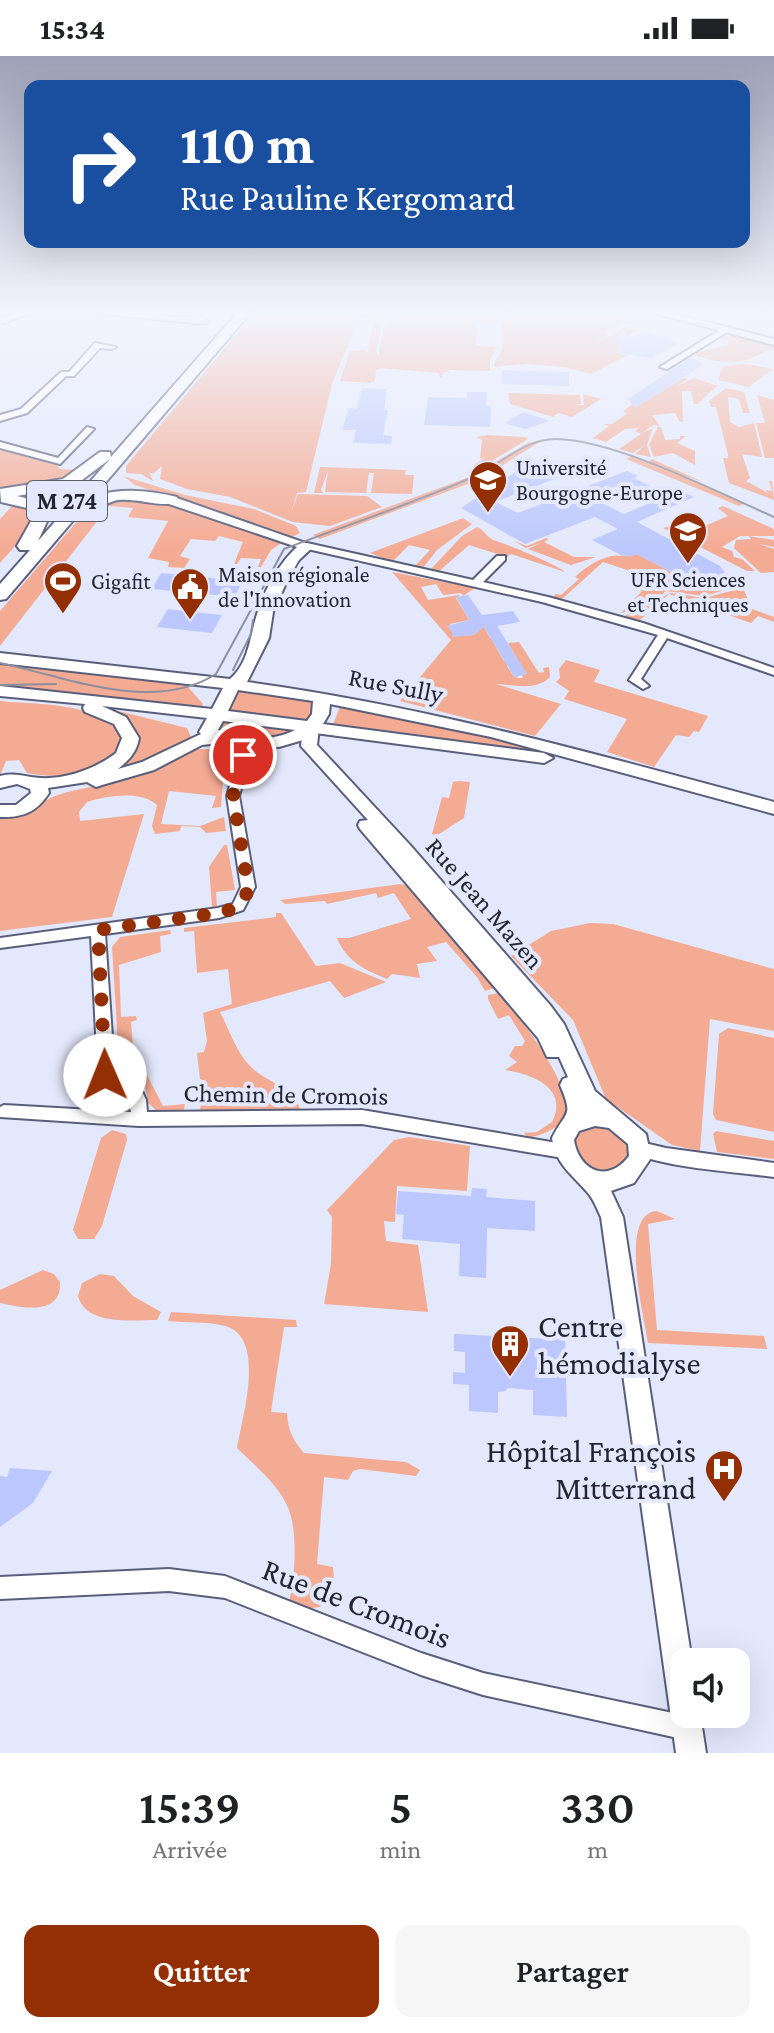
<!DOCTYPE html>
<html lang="fr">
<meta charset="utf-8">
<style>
body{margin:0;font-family:"Crimson Pro",serif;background:#f6f6f6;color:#202124;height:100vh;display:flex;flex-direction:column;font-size:30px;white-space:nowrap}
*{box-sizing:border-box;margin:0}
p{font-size:26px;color:#757577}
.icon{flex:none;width:44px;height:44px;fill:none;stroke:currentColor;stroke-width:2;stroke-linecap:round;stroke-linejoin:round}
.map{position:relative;height:1697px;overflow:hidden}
.side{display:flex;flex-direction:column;background:#fff;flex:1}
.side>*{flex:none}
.top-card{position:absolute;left:24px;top:24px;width:726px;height:168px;border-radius:16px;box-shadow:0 8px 32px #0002;background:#1a4fa0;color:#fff;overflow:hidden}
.buttons{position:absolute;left:670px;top:1592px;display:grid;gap:16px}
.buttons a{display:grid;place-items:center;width:80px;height:80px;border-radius:16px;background:#fff;box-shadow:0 8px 32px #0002;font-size:40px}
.pin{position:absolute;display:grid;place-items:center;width:68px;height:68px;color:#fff;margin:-34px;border:4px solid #fff;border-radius:50%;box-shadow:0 2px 8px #0007}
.me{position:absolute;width:88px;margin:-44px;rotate:359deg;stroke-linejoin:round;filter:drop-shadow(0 0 6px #0008)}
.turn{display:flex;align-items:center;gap:28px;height:168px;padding:0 24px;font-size:36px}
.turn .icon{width:104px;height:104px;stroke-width:2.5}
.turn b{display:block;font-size:56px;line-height:68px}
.eta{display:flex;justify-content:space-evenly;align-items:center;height:136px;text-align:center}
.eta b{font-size:48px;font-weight:600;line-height:56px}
.button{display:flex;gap:16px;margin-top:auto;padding:16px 24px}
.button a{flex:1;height:92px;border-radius:16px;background:#942e03;color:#fff;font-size:32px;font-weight:600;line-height:92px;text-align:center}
.button a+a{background:#f6f6f6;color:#202124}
.status{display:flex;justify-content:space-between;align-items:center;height:56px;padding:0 40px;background:#fff;direction:ltr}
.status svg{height:22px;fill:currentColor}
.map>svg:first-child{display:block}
.green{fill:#f4ab94}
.building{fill:#bcc8fd;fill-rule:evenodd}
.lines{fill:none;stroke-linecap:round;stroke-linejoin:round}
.minor-casing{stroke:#595f7b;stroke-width:4}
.tertiary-casing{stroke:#595f7b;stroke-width:4}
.secondary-casing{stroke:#595f7b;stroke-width:4}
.trunk-casing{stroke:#595f7b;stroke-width:4}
.minor{fill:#fff;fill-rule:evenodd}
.tertiary{fill:#fff;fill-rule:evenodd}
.secondary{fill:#fff;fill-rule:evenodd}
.trunk{fill:#fff;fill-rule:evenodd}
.tram{stroke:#8b8f9f;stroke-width:2}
.route{stroke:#942e03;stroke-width:14;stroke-dasharray:0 25.2}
.labels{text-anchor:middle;stroke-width:8;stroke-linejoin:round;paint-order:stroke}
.far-poi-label{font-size:22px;fill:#232531;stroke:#e3e8fc;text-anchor:start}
.shield{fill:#e3e8fc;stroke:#5d606e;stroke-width:2}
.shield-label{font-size:24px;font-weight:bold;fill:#232531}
.street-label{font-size:26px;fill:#232531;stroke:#e3e8fc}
.near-poi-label{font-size:32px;fill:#232531;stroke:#e3e8fc;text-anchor:start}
.near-street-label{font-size:32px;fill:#232531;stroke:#e3e8fc}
</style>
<div class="status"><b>15:34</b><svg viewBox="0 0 49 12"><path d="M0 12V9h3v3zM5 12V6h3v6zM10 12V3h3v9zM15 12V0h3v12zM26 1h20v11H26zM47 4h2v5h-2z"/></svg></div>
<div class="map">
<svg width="774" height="1697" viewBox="0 0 774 1697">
<rect width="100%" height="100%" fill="#e3e8fc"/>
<path class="green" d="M255 256H372L370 262H359L332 328 306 436 297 437 291 457 298 438 367 440 382 451 330 470 293 466 230 441 187 433 160 423 162 410 153 418 149 416 153 425 141 418 126 417V410Z
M376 256H386L376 294 378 300 387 256H494L498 270 477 266 476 289 497 291 490 305V315L447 314 450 316H444L441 323 439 317 381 312 376 314 375 324 371 327 340 325 350 295 366 294 367 298Z
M499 256H619L629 265 605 276 609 278 593 289 625 271H632L633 275 634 272 642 274 628 279 641 285 625 280V276L617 280V297L632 301 626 300 591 318 563 311 526 308 494 311 495 305 502 294 501 260H509Z
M727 278 774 290V294L769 293C743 311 719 308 691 298L727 289 728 284 721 281Z
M748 308 773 313 749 331 718 324 723 310Z
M683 322 688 323 676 331 694 322 718 330 709 337 704 336 708 338 698 348H694L691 336 694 335H682L683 366 679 365 675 357 652 359 660 370 653 369 642 377 653 372 647 389 651 401 635 398 645 389 633 397 619 393 641 378 635 375 639 372 625 373 606 386 593 382 609 370 603 368H612L628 357 651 369 623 355 640 343 646 345Z
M726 332 744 336 750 357H743L739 343 728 341 730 366 739 371 754 367 762 401 742 398 750 422 746 425 770 438 765 434 772 435 769 425H772L774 444 729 427 723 402H728V399L716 351H711L709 345Z
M508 337 580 339 581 348 574 349H584L583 338 601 343 572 361 558 357 553 361 510 348Z
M757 339 774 344V402H765L756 367H765Z
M658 371H661L665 384 680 383V380H686L677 387 695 395V409L720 423 673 397 654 401 649 389Z
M487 379 525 381 528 383 474 416V409L483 403 480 402 482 384 476 381Z
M544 383 481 423 320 483 313 479 469 421 528 387Z
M0 394 57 409 60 413 82 414 53 429 0 436Z
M632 400 651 407 649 405 652 403 703 426 673 416 745 447 739 450 626 403Z
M320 411 406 414 405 419H414L412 438 371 437 374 417H369L366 437 325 436 328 415 321 434 323 437H314Z
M123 420 185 439 254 453 296 470 300 477 292 481 135 429Z
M115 442 159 445 283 486 271 494 261 511H258L261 503 241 502 237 508H234L243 486 219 480 215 485 191 483 180 500 190 503 184 512 168 511 169 506 148 502 168 465 128 461 133 452 109 450 0 590V555L85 456Z
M0 446 24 449 37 457 33 470 0 507V463L12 450Z
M723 450 774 473V480H740L722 491 732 495 734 501 742 503 755 515H747L663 472 670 470 693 475 728 460 718 452Z
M463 462 472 468 437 494 422 513 414 511 430 494 409 489 392 506 370 497Z
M477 471C485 474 486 482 496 485 507 488 560 510 565 516L511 498 507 501 469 489 438 516 430 514 462 480Z
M749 480 774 484V491L759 488 774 493V516L761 517 734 492 736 484 751 483Z
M546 482 549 483 544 486 574 501H596L571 509 528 493 541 487 526 492 514 485 527 490Z
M637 498 698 530 716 521 735 531 704 540 666 535 647 551C655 547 662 540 671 537L704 542 743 532 752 553 774 561V566L758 560 751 567 669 538 639 565 624 560 644 552 621 557 642 535 630 531 642 519 603 506 561 544 554 541 555 538 561 539 579 523 575 521C584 512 598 503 611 500 620 498 627 502 637 498Z
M392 516 475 532 463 540 461 537 443 539 436 528 421 531 428 544 460 539 456 542 469 564 450 568 457 576 452 580 474 579 483 569 490 582H495L493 586 504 605H510L507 610 514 621 519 620 516 622H523L522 619 527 618 520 607 515 608 517 603 508 587 519 586 539 617 544 616 543 612 549 611 550 621C537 635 513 629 496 628L561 648 535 680 400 645 451 584Z
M566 604 600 614 594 626 708 660 699 676 694 675 689 681 676 679 654 711 607 696 627 663 564 643 569 635 556 626 560 622 559 613Z
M0 605 190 627 189 632 203 648 201 653 0 632Z
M241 634 312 643 316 652 307 668 222 657 235 637Z
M0 645C37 649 103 645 123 682 109 720 63 724 27 717L19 704 6 705 0 720Z
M341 648 475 676 554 696 552 699 332 671Z
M106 652 187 672 192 683 150 704 103 718 136 677 128 664Z
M220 664 293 675C267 686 244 685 219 675Z
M196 693H212L225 699 221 751 212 752 216 740 169 735 161 768 200 770 224 761 226 775 206 777 200 771 181 770 180 775 155 778 152 770 157 749C140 734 107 740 87 746L79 756 80 765 144 758 112 861 0 875V760L31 754 52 741 67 736 123 724 160 711Z
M459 725 470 726 464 762 436 780 432 778 442 741 449 742 453 726Z
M224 789H227L235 834 216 836 217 851H212L209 811Z
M401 828 408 830 495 932 485 935 477 921 446 886 427 891 437 905 417 908 420 922 392 918 387 923C365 914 346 905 337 882H349L411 863 394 837 378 842 376 837 327 848 325 845 285 848 280 844Z
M276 857H281L316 910 340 907 386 926 344 942 330 925 220 956C229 973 237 998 251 1011 268 1028 295 1030 301 1056L204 1058 200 1053 202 1042H207V1026L200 1023 197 997 204 996 207 985 203 957 232 948 228 913 197 917 194 875 184 876V872L276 861Z
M590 867 613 868 774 913V975L710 963 700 1095 672 1089 606 1043 573 964 511 900 551 875Z
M170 874 171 878 160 880 161 896 119 909 121 961 136 960 137 964 131 966 133 992 163 1050 185 1048 183 1057H159L148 1047 146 1034 118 989 112 891 120 881Z
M498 937C516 953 572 1031 567 1055 564 1072 542 1079 528 1082L524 1077 537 1076 552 1066C569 1032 532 1018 505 1014L517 1006 509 1000 515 990H522L525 985 509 959 498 963 488 943V939Z
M728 972 774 982V1076L716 1064 713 1058 719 978Z
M593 1070 612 1072 630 1090 629 1105 607 1117 588 1112 573 1092C575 1079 581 1074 593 1070Z
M112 1074 126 1078 127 1084 102 1170 94 1183H78L73 1174 101 1082Z
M716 1075 774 1085V1103L717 1096 713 1078Z
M409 1081 470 1090 467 1135 397 1130 395 1166 384 1165 386 1185 418 1189 428 1256 324 1248 331 1208 332 1161 327 1154 394 1084Z
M657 1155 675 1163 648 1168 657 1274 764 1280 767 1293 648 1287C644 1261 618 1157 657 1155Z
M43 1214 54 1218 60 1226C62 1260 22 1252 0 1247V1234Z
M100 1218 114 1220 133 1240 161 1256 157 1264C132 1264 86 1270 78 1240L82 1227Z
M171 1256 296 1264 297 1271H284L271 1356 287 1357C288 1375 293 1384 304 1397L406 1406 420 1414 416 1420 360 1413 353 1415 348 1424 324 1421 317 1508 333 1511 334 1524 320 1551 305 1553 289 1546C295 1521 298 1479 289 1454 280 1430 255 1410 237 1392 242 1362 267 1281 225 1270 207 1265 186 1267 168 1265Z"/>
<path class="building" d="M642 276 674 283 672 284 680 286 652 302 618 297 616 282 634 281Z
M690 302 704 308 635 352 628 343Z
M502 314 569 316V330L502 328Z
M362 332 387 333 384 354H388L383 379 392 380 391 388 353 387 356 374H342L349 352 357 353Z
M467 336H487L486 350H491L490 371 424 369 428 341 466 342Z
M523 356 550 365 525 373 505 367Z
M521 412 537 420 557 413 560 421 495 446 518 457 627 415 638 420 634 422 671 440 681 435 694 441 637 466 720 510 725 517 698 530 636 498 630 501 621 499 592 484 618 473 595 461 525 488 461 452ZM616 430 643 443 640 444 647 448 624 458 590 441Z
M161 517 242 525 235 541 152 533Z
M468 539 482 559 513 555 520 566 497 570 527 618 514 621 484 571 474 579 452 581V576L447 570 469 564 456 541Z
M168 553 191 556 222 559 212 577 157 571Z
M472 1132 487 1133 486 1141 535 1145V1175L487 1172 486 1222 459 1220 460 1188 402 1183 404 1159 396 1158 398 1135 471 1140Z
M551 1277 565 1285 567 1361 533 1359V1334L507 1332 506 1335 498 1336V1357L469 1355V1329L453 1328V1316L465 1317V1296L454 1295V1278L552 1283Z
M10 1412 52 1415 33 1447 0 1471V1420L7 1421Z"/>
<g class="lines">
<defs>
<path id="minor" d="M723 272 730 274 667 313 660 311Z
M95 287 116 291 112 293 100 292 74 320H66L27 357 0 365V359L21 353 61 316H69Z
M87 371 94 373 60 408 0 392V386L58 402Z
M307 487 473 524 497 500H505V504L483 526 548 541 643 567 774 612V619L667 582 641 623 649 630 643 633 629 624 658 579 542 546 303 492V488Z
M247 685 253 689 239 740 255 831 243 854 219 862 105 878 113 995 136 1022 146 1044 147 1056 362 1054 563 1088 569 1090 571 1095 569 1100 563 1102 362 1068 139 1070 0 1061V1051L4 1049 93 1054 97 997 91 880 0 892V882L218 852 233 848 241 831 227 740 241 689ZM112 1015 126 1035 131 1056 110 1055Z
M640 1086 666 1092 774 1107V1121C728 1115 678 1113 634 1098L632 1093 634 1088Z
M169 1513 225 1520 421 1597 483 1617 687 1660 695 1664 699 1672 695 1680 687 1684 483 1639 421 1619 225 1542 169 1535 0 1543V1521Z"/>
<path id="tertiary" d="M18 256H34L0 268V262Z
M85 256 203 262 208 265 203 268Z
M311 667 319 672 317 689 410 789 550 949 564 968 595 1035 646 1078 651 1102 634 1127 611 1135 623 1161 692 1606H684V1658H700L706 1697H676L601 1161C597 1153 594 1144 588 1137 572 1118 556 1109 552 1082 566 1054 574 1062 560 1029L563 1023 568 1021 559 1001H547L538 982 360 773 358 769 360 765 368 764 301 690 303 672ZM595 1070 609 1072 628 1088 629 1100C608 1128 579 1115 574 1084L579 1075Z"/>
<path id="secondary" d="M650 256H668L774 283V289Z
M171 440 314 490 299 504 287 525 273 556 269 582 247 626C426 650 599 699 774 746V758L491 681 330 648 329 658 323 668 544 697 553 702 544 707 315 677 303 684 279 691H240L220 687 202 689 154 714 102 729 96 731 87 726 48 732 49 737C37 756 22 762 0 761V749H16L31 737 30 733 17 728 0 732V720C13 717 19 719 31 721 60 726 94 714 116 697L122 682 114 668 85 656 83 652 85 648 0 640V630L212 653 223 632 0 607V597L230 623C250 606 250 578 258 555 265 533 280 506 297 491L166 447V441ZM238 634 313 645 312 658 307 665 228 655ZM102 650 207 662 199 676 201 678 142 706 118 713C129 704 137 696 139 682L126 661ZM223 665 295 674C272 686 241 684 218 674Z"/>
<path id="trunk" d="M238 256H251L94 440C122 432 148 434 177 441V447C158 451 138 442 118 444 102 447 91 460 76 461L6 543 0 544V528L30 494H20L17 490 35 458 27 452 1 446 0 433 63 423 100 396H110L111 401ZM110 403 38 485 51 457 38 445 17 440 74 430Z"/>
</defs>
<use href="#minor" class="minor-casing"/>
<use href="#tertiary" class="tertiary-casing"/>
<use href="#secondary" class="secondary-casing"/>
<use href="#trunk" class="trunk-casing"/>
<use href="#minor" class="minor"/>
<use href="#tertiary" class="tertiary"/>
<use href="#secondary" class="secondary"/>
<use href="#trunk" class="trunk"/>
<path class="tram" d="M0 607C67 621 153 658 216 618L284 493C347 469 412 448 473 421 500 409 524 383 556 383 616 384 717 436 774 461
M233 614 251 578 253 564
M0 629 56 628"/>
</g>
<linearGradient id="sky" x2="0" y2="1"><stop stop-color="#9da1b7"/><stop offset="0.52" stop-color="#f2f5fe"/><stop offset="1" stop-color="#f2f5fe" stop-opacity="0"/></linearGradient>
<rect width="774" height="494" fill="url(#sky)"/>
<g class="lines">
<path class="route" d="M105 1019 98 874 219 857C235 853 245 849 248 831L233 740 243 699"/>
</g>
<defs>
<symbol id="university-pin" viewBox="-11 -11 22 30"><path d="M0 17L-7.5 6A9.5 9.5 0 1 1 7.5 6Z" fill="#942e03" stroke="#e3e8fc"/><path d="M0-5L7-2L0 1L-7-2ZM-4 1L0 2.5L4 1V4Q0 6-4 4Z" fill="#fff"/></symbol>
<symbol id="stadium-pin" viewBox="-11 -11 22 30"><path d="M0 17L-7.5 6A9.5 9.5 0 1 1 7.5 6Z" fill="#942e03" stroke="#e3e8fc"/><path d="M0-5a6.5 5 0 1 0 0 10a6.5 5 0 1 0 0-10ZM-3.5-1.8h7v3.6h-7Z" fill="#fff"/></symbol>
<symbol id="civic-pin" viewBox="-11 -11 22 30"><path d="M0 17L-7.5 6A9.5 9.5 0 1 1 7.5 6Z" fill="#942e03" stroke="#e3e8fc"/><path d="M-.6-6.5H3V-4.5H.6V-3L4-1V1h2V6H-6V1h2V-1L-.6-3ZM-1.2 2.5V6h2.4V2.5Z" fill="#fff"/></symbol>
<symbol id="building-pin" viewBox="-11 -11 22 30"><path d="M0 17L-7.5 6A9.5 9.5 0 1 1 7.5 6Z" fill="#942e03" stroke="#e3e8fc"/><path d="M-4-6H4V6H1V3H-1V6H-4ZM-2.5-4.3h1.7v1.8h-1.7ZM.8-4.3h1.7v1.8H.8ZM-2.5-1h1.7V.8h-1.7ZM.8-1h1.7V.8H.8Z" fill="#fff"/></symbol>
<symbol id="hospital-pin" viewBox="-11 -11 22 30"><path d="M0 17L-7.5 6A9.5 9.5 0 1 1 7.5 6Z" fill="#942e03" stroke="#e3e8fc"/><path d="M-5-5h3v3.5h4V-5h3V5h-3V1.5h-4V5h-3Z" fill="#fff"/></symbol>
</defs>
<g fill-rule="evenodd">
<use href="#university-pin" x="466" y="402" width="44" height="60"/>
<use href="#university-pin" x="666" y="453" width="44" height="60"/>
<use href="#stadium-pin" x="41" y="503" width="44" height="60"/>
<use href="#civic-pin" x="168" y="509" width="44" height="60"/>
<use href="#building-pin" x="488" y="1266" width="44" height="60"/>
<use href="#hospital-pin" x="702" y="1391" width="44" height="60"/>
</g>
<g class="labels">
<g class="far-poi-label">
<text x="516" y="419">Université<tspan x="516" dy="25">Bourgogne-Europe</tspan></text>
<text x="218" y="526">Maison régionale<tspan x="218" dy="25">de l'Innovation</tspan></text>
<text x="688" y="531" text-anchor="middle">UFR Sciences<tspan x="688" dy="25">et Techniques</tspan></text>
<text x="91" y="533">Gigafit</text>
</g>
<rect class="shield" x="27" y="425" width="80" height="40" rx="6"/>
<g class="shield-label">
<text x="67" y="453">M 274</text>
</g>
<g class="street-label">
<text transform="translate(396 629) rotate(11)" y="9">Rue Sully</text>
<text transform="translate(485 847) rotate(49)" y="9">Rue Jean Mazen</text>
<text transform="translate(286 1038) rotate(1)" y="9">Chemin de Cromois</text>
</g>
<g class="near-poi-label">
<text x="538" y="1281">Centre<tspan x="538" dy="37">hémodialyse</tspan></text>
<text x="696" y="1406" text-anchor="end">Hôpital François<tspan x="696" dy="37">Mitterrand</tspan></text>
</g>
<g class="near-street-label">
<text transform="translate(357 1547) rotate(21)" y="11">Rue de Cromois</text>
</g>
</g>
</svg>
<div class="buttons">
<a><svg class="icon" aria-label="sound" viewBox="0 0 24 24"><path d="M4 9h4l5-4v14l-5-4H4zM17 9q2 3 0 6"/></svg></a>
</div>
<div class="pin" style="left:243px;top:699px;background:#d93025"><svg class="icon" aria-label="arrive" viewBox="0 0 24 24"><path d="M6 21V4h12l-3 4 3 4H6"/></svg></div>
<svg class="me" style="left:105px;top:1019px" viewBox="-20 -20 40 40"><circle r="19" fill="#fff"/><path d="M0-13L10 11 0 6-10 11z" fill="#942e03"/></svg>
<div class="top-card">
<div class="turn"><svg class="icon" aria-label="right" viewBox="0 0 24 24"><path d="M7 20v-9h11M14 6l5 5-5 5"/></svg><div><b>110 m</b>Rue Pauline Kergomard</div></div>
</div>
</div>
<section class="side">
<div class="eta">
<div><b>15:39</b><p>Arrivée</p></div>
<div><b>5</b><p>min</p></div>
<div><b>330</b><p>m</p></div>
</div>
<div class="button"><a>Quitter</a><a>Partager</a></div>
</section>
